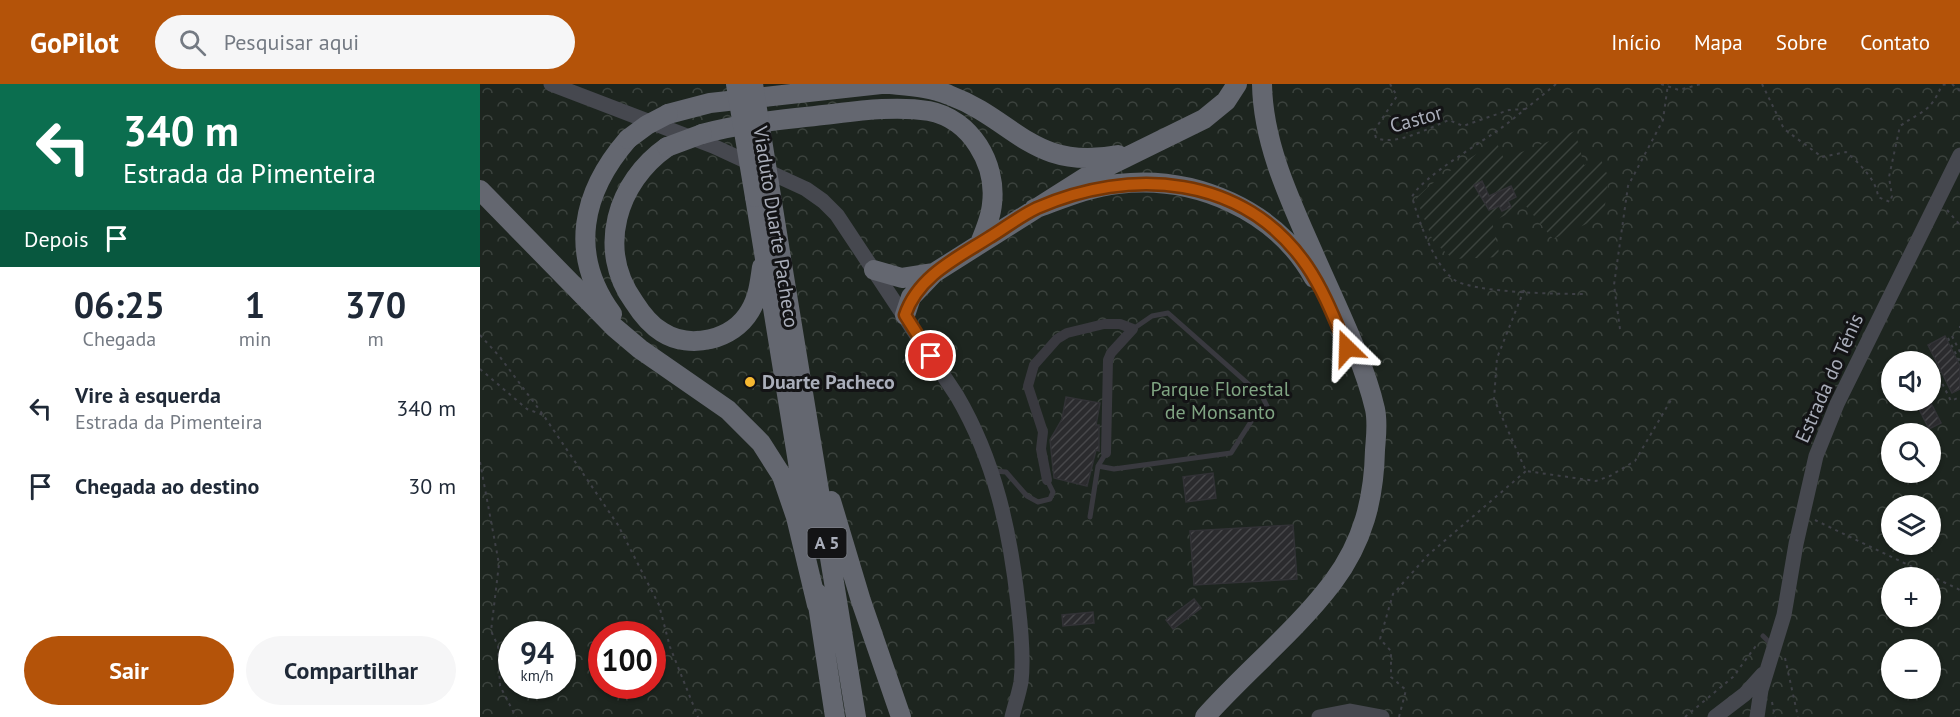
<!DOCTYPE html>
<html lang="pt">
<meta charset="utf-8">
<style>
body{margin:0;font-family:"PT Sans",sans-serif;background:#f6f6f7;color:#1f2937;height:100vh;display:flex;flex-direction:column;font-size:22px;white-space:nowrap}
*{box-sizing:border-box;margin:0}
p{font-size:20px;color:#747a83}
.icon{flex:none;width:33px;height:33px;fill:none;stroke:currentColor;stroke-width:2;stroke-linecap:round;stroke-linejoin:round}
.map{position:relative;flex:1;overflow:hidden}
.panel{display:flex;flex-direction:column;background:#fff;width:480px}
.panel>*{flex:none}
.guide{background:#0b6e4f;color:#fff;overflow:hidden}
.fabs{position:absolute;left:1401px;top:267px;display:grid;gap:12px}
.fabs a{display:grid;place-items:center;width:60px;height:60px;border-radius:50%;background:#fff;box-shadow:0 2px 4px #0004;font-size:30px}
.speed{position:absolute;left:18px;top:537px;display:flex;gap:12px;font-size:30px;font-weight:700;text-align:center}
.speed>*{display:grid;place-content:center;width:78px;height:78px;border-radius:50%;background:#fff;box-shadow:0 2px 4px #0004;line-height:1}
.speed small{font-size:15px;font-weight:400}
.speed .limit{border:9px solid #d22;background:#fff;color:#111}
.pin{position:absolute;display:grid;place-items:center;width:51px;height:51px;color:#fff;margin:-26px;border:3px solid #fff;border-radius:50%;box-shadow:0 2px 6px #0007}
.me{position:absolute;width:66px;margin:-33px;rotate:338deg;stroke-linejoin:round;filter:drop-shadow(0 0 4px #0008)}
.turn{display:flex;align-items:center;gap:21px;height:126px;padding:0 24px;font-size:27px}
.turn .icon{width:78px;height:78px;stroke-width:2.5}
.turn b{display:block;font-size:42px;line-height:51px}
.then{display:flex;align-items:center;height:57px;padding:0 24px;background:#0003;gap:12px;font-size:22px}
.eta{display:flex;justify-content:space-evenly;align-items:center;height:102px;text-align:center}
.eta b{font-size:36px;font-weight:700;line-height:42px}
.action{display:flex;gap:12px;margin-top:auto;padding:12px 24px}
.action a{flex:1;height:69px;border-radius:36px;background:#b45309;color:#fff;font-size:24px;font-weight:700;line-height:69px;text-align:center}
.action a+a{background:#f6f6f7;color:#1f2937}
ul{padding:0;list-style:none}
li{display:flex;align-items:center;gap:18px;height:78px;padding:0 24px}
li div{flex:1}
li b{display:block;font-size:22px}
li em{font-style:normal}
header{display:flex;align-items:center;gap:36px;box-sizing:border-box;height:84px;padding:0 30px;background:#b45309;color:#fff}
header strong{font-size:28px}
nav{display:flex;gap:33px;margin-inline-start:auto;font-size:21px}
.search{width:420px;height:54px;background:#f6f6f7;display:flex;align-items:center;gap:15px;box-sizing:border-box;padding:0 21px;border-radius:33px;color:#747a83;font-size:22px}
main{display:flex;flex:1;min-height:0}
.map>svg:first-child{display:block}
.park{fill:url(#park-crowns);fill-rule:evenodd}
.garden{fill:url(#garden-furrows)}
.building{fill:url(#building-hatch);stroke:#323236;stroke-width:1.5}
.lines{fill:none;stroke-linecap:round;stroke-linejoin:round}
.path{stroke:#3e4046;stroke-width:2;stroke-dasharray:3 4.5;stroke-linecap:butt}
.lane{stroke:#39393f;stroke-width:5}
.street{stroke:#39393f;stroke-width:10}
.secondary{stroke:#46484f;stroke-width:15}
.highway{stroke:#646770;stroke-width:20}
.highway-bridge{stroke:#646770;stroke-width:20}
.route-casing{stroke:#753606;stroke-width:15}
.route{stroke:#b45309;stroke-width:10}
.poi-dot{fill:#f7b932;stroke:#131315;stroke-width:2}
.labels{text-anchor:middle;stroke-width:6;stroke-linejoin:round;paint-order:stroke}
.shield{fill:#131315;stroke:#7d8088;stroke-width:1.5}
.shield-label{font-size:18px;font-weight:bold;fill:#aaaeba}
.street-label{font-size:20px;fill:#aaaeba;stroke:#131315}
.poi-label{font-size:20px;font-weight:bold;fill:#aaaeba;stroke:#131315;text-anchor:start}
.park-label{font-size:20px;fill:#80a583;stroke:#131315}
</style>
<header>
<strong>GoPilot</strong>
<div class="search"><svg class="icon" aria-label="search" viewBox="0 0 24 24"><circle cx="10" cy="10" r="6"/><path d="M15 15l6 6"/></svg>Pesquisar aqui</div>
<nav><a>Início</a><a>Mapa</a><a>Sobre</a><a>Contato</a></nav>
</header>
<main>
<section class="panel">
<div class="guide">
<div class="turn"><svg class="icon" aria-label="left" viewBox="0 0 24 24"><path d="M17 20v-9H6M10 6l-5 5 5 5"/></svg><div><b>340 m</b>Estrada da Pimenteira</div></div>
<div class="then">Depois<svg class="icon" aria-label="arrive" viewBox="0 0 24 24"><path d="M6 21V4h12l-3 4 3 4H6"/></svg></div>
</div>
<div class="eta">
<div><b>06:25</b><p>Chegada</p></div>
<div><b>1</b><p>min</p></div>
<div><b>370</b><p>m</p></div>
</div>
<ul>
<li><svg class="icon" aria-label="left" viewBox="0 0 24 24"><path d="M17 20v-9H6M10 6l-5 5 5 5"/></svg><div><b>Vire à esquerda</b><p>Estrada da Pimenteira</p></div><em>340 m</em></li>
<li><svg class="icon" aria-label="arrive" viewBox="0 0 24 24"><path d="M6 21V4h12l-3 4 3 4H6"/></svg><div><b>Chegada ao destino</b></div><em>30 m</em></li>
</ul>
<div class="action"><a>Sair</a><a>Compartilhar</a></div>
</section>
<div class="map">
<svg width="1480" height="633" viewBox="0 0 1480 633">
<defs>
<pattern id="park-crowns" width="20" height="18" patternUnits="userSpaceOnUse" patternTransform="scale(1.5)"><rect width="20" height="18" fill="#1d251f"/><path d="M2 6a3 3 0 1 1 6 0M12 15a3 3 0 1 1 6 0" fill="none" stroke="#3b423d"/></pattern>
<pattern id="garden-furrows" width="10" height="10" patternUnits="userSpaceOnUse" patternTransform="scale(1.5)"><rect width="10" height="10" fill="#1d251f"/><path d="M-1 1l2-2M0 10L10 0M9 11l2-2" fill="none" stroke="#3b423d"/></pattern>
<pattern id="building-hatch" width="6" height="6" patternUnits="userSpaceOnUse" patternTransform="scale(1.5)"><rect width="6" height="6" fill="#2b2b2e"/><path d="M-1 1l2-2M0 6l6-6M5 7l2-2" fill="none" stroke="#47474a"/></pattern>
</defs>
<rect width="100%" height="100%" fill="#18181a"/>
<path class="park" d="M0 0H1480V633H0ZM1412 278H1450V316H1412ZM1412 350H1450V388H1412ZM1412 422H1450V460H1412ZM1412 494H1450V532H1412ZM32 550H82V602H32ZM122 550H172V602H122ZM1412 566H1450V604H1412Z"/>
<path class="garden" d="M1095 47 1104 81 1121 76 1128 92 1124 132 1073 155 1045 121 1012 138 1020 173 973 175 953 157 936 114C959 91 989 76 1016 57L1024 75Z"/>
<path class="building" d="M1002 97 1009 112 1031 102 1036 113 1028 117 1031 123 1022 127 1019 122 1009 126 994 101Z
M1465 252 1480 282V305L1472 309 1448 261Z
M586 313 620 319 616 341H619V367L616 366 607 402 574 394 570 356 582 335Z
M1450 317 1461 339 1449 345 1438 323Z
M733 389 736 414 706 418 703 393Z
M813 441 817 495 714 501 710 447Z
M714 515 721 524 693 545 686 536Z
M613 528 614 539 583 542 582 531Z"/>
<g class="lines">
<path class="path" d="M910 0 917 12 894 47 896 54C916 62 949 44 969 36L983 42 1029 26 1045 25
M1076 0C1059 14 1042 28 1024 42 1004 57 940 94 932 113 939 137 953 179 973 195 991 209 1079 210 1105 210
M1181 0 1199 6 1221 0
M1282 0 1304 45 1342 73 1366 68C1378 78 1397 96 1398 113L1410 118 1412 112 1409 93 1420 42C1444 25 1449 30 1462 1L1468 0
M1472 0 1480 7
M1467 126 1480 141
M1044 206 1017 274 1014 315 1046 387 1116 397 1130 392 1155 377 1191 316
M1480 242V244
M1140 245 1134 201 1148 102 1183 36 1188 0
M0 251 20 273 64 332 138 441 179 521 190 563 218 633
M1472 252 1480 268
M1468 254 1480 278
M1449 273 1471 317 1480 313
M0 285 47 325 63 331
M0 378 19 480 11 547 18 562 20 602 36 633
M1335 436 1480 506
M1305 574 1318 633
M1292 618 1295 633
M919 633 926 606 911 593V567L900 555 913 510 948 471 1046 387
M1205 633 1253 593 1278 559"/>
<path class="lane" d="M618 382 634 385 751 369 772 336 787 322 782 312 688 229 672 232 653 245
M514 387 526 388 547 412 558 418 570 415 573 408 567 396
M610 433 618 382 626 369
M1283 552 1292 561"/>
<path class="street" d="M567 396 561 365 563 348 548 302 554 281 577 255 587 249 624 240H640L653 245 631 269 628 276 626 369"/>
<path class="secondary" d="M71 0 233 62 326 105 343 117 357 131 477 312C515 377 530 447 538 520 541 545 544 573 541 598 539 609 535 621 532 633
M839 633 870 627 902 633
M1235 633 1265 610 1283 590
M1277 633 1281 606 1304 531 1316 460 1336 372 1357 320 1480 71"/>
<path class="highway" d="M410 0C430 2 450 3 469 11 536 36 552 87 638 71
M188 30 230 19 401 0
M222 50C258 40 297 36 335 32 372 28 412 21 449 27 491 35 517 80 512 120 511 133 505 147 500 159
M187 63C137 98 116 165 154 218 161 229 170 241 182 248 210 266 253 256 270 227 278 214 280 198 282 183
M0 106 134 243 160 265 248 326 281 359 302 392 316 433 337 521
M275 113 329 446
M554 125C582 115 609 103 638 100 715 91 796 126 834 194
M301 174 376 633
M394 186 422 194 454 189
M132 230C88 170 102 108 148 55
M425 231 431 213 454 189 606 93 724 35 746 17 757 0
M351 417 381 517 421 633
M336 508 355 633
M725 633C766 587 816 547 853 498 883 458 894 415 895 366 896 352 898 339 895 325 884 277 855 219 835 173 811 118 783 61 782 0"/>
<path class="highway-bridge" d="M256 0 275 113
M273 0 301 174
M148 55 167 41 188 30
M187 63 222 50"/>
</g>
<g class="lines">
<defs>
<path id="route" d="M451 272 425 231C438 192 477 174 510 153 525 144 540 132 557 124 650 83 764 90 827 182 844 207 855 236 867 264"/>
</defs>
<use href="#route" class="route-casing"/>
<use href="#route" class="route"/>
</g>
<circle class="poi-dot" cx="270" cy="298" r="6"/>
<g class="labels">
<rect class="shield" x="327.5" y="444" width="39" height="30" rx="4.5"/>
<g class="shield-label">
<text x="347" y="465">A 5</text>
</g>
<g class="street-label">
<text transform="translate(936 35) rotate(-16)" y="7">Castor</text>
<text transform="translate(296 143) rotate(81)" y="7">Viaduto Duarte Pacheco</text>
<text transform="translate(1349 294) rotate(-66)" y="7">Estrada do Ténis</text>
</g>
<g class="poi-label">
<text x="282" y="305">Duarte Pacheco</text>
</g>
<g class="park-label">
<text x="740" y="312">Parque Florestal<tspan x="740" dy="23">de Monsanto</tspan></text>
</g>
</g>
</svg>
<div class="fabs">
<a><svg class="icon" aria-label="sound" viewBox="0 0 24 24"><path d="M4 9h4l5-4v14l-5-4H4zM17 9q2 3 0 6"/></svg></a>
<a><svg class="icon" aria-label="search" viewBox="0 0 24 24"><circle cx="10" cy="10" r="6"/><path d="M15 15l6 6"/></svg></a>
<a><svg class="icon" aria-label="layers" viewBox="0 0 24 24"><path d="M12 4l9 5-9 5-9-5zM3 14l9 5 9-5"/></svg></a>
<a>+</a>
<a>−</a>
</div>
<div class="speed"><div>94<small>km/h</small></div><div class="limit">100</div></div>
<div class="pin" style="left:451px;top:272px;background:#d93025"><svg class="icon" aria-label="arrive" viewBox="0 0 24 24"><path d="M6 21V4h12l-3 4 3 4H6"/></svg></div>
<svg class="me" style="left:867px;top:264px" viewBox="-20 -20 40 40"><path d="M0-17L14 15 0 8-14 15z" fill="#b45309" stroke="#fff" stroke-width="4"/></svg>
</div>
</main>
